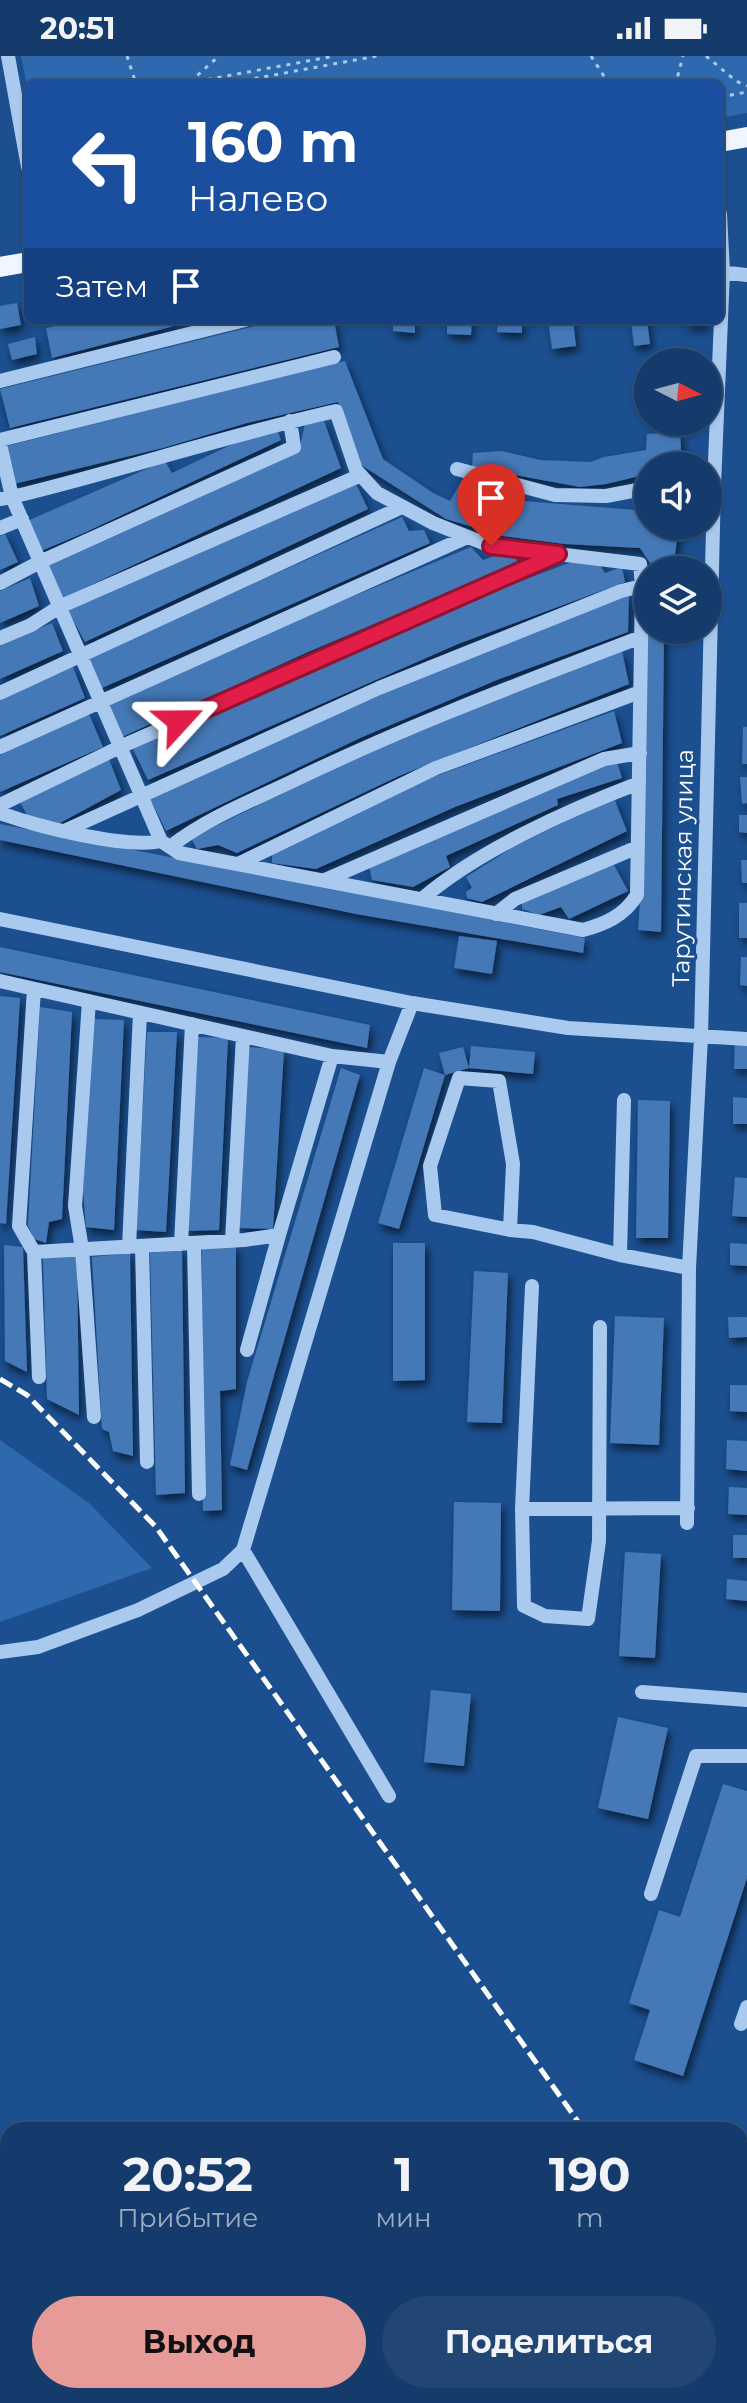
<!DOCTYPE html>
<html lang="ru">
<meta charset="utf-8">
<style>
body{margin:0;font-family:Montserrat,sans-serif;background:#214673;color:#f1f3f6;height:100vh;display:flex;flex-direction:column;font-size:30px;white-space:nowrap}
*{box-sizing:border-box;margin:0}
p{font-size:26px;color:#9dadc1}
.icon{flex:none;width:44px;height:44px;fill:none;stroke:currentColor;stroke-width:2;stroke-linecap:round;stroke-linejoin:round}
.map{position:relative;flex:1;overflow:hidden}
.sheet{position:absolute;left:0px;top:2066px;width:748px;height:282px;display:flex;flex-direction:column;background:#143b6b;border-radius:24px 24px 0 0;box-shadow:0 2px 6px #0004,0 0 0 2px #33557e}
.sheet>*{flex:none}
.banner{position:absolute;left:24px;top:24px;width:700px;height:244px;border-radius:12px;box-shadow:0 2px 6px #0004,0 0 0 2px #33557e;background:#1a4fa0;color:#fff;overflow:hidden}
.needle{width:52px;rotate:96deg}
.tools{position:absolute;left:634px;top:292px;display:grid;gap:16px}
.tools a{display:grid;place-items:center;width:88px;height:88px;border-radius:50%;background:#143b6b;box-shadow:0 2px 6px #0004,0 0 0 2px #33557e;font-size:40px}
.pin{position:absolute;display:grid;place-items:center;width:68px;height:68px;color:#fff;margin:-82px -34px;border-radius:50% 50% 50% 0;rotate:-45deg;box-shadow:0 0 8px #0007}
.pin .icon{rotate:45deg}
.me{position:absolute;width:88px;margin:-44px;rotate:66deg;stroke-linejoin:round;filter:drop-shadow(0 0 6px #0008)}
.turn{display:flex;align-items:center;gap:28px;height:168px;padding:0 32px;font-size:36px}
.turn .icon{width:104px;height:104px;stroke-width:2.5}
.turn b{display:block;font-size:56px;line-height:68px}
.then{display:flex;align-items:center;height:76px;padding:0 32px;background:#0003;gap:16px;font-size:30px}
.eta{display:flex;justify-content:space-evenly;align-items:center;height:136px;text-align:center}
.eta b{font-size:48px;font-weight:700;line-height:56px}
.primary-button{display:flex;gap:16px;margin-top:auto;padding:16px 32px}
.primary-button a{flex:1;height:92px;border-radius:48px;background:#e69b98;color:#111;font-size:32px;font-weight:700;line-height:92px;text-align:center}
.primary-button a+a{background:#214673;color:#f1f3f6}
.status{display:flex;justify-content:space-between;align-items:center;height:56px;padding:0 40px;background:#143b6b;direction:ltr}
.status svg{height:22px;fill:currentColor}
.map>svg:first-child{display:block}
.green{fill:#2e69ad}
.building{fill:#4478b7;filter:url(#shadow)}
.lines{fill:none;stroke-linecap:round;stroke-linejoin:round}
.path{stroke:#a9c9ee;stroke-width:3;stroke-dasharray:4 6;stroke-linecap:butt}
.minor{stroke:#a9c9ee;stroke-width:14}
.major{stroke:#f0f6ff;stroke-width:20}
.rail{stroke:#fff;stroke-width:5;stroke-dasharray:14 6;stroke-linecap:butt}
.route-casing{stroke:#92132f;stroke-width:20}
.route{stroke:#e11d48;stroke-width:14}
.labels{text-anchor:middle;stroke-width:6;stroke-linejoin:round;paint-order:stroke}
.street-label{font-size:24px;fill:#fff;stroke:#1b4f8f}
</style>
<div class="status"><b>20:51</b><svg viewBox="0 0 49 12"><path d="M0 12V9h3v3zM5 12V6h3v6zM10 12V3h3v9zM15 12V0h3v12zM26 1h20v11H26zM47 4h2v5h-2z"/></svg></div>
<div class="map">
<svg width="747" height="2347" viewBox="0 0 747 2347">
<defs>
<filter id="shadow"><feDropShadow dx="3" dy="5.5" stdDeviation="4" flood-color="#0009"/></filter>
</defs>
<rect width="100%" height="100%" fill="#1b4f8f"/>
<path class="green" d="M21 0H747V57L720 62V28H28V36Z
M0 1384 89 1447 152 1512 0 1566Z
M74 2340H157L160 2347H76Z"/>
<path class="building" d="M17 247 21 269 0 273V250Z
M82 264H193V265L52 302 46 272Z
M279 264H334L339 291 10 372 0 333Z
M393 264H415V277L393 275Z
M447 264H472L471 279 447 278Z
M498 264H522V277L497 276Z
M548 264H573L576 290 552 293Z
M631 264H647L650 288 634 290Z
M686 264H706V270H686Z
M35 281 37 298 12 304 8 288Z
M345 305 383 403 433 437 450 445 462 424 523 445 648 455V470H679L673 513 648 514V574H664L661 876 638 874 645 774 644 510H652L640 492 565 488 503 480 446 463 361 409 338 346 247 367 163 392 14 428 7 390Z
M324 365 341 412 63 542 49 510 299 396 305 367Z
M277 373 281 384 84 477 41 495 27 465 165 405 172 417 235 387Z
M680 376 682 410H648V418L606 428 580 431 472 411 473 397 502 395 540 404 591 406 604 401 646 394 647 378Z
M356 428 368 453 85 586 67 553Z
M402 461 409 475 424 474 430 487 102 632 87 602Z
M5 478 18 506 0 514V480Z
M471 491 483 504 497 499 513 497 518 507 308 596 122 681 108 649 256 581Z
M572 506H598L605 517 622 511 625 526 458 588 148 724 133 693 337 601 502 532Z
M30 522 39 550 0 567V535Z
M629 538 628 576 497 624 360 682 166 775 150 742 367 642Z
M52 567 63 595 0 623V589Z
M622 595 629 628 399 720 237 797 218 789 197 793 191 782 387 687Z
M73 611 85 642 0 680V643Z
M614 655 622 687 455 751 316 813 272 807V797L428 723Z
M89 658 103 691 0 736V699Z
M743 671H747V708H742Z
M109 703 121 734 60 767 28 761 20 746Z
M617 706 622 722 557 743 558 749 446 800 450 811 413 831 372 824 369 810 577 718Z
M740 721H747V747L742 748Z
M614 742 627 775 482 846 467 842 466 836 472 832 466 821 515 790Z
M739 759H747V777L739 776Z
M0 768 585 882 583 897 356 858 0 784Z
M741 804H747V827H742Z
M614 809 628 835 569 863 561 851 539 859 522 853V846Z
M739 847H747V882H739Z
M459 880 497 885 492 918 454 912Z
M0 891 370 969 367 992 0 916Z
M741 901H747V930L740 929Z
M0 940 20 942 6 1168 0 1167Z
M40 951 72 956 62 1163 49 1166 46 1187 34 1183 28 1169Z
M93 963 124 964 114 1174 86 1171 83 1135Z
M147 976H177L166 1176 136 1174Z
M198 981 228 982 219 1174 187 1175Z
M735 981H747V1013H734Z
M471 990 535 996 533 1018 469 1012 445 1019 439 997 463 991 469 1012Z
M248 991 284 994 273 1173 239 1172Z
M341 1012 360 1019 247 1414 230 1409 247 1326Z
M424 1012 445 1019 399 1173 378 1167Z
M733 1041 747 1042V1068H733Z
M638 1044 670 1045 668 1182H636Z
M735 1121 747 1122V1161L732 1160Z
M393 1187H425V1324L393 1325Z
M730 1187 747 1188V1210L730 1209Z
M4 1189 23 1191 27 1316 5 1305Z
M236 1190V1333L220 1335 222 1454 203 1455 202 1193Z
M182 1193 185 1437 156 1439 150 1197Z
M130 1197 133 1400 113 1395 109 1376 102 1373 92 1201Z
M77 1200 79 1359 47 1343 43 1202Z
M474 1215 508 1217 502 1367 467 1366Z
M615 1260 664 1262 659 1389 610 1387Z
M728 1261H747V1281L729 1282Z
M730 1329H747V1356L730 1355Z
M727 1384 747 1385V1415L726 1413Z
M729 1431 747 1432V1459L728 1458Z
M454 1446 501 1447 500 1555 452 1554Z
M733 1479H747V1502H733Z
M625 1496 661 1498 655 1602 619 1600Z
M727 1523 747 1525V1545L726 1543Z
M431 1634 471 1638 464 1710 424 1706Z
M618 1661 668 1672 648 1763 598 1752Z
M723 1728 747 1735V1822L683 2020 634 2004 650 1954 629 1947 659 1854 680 1861Z"/>
<g class="lines">
<path class="path" d="M127 0 136 28
M591 0 609 28
M706 0 736 25 747 30
M190 26 219 0
M188 27 335 0
M225 28 377 0
M671 28 678 19 683 0
M720 41 747 36"/>
<path class="minor" d="M8 0 28 111
M720 216 747 219
M0 325 245 264
M0 384 334 301
M0 388 12 441 161 785 179 797 583 874C605 868 624 860 637 839L642 530 640 508 491 490 433 467 377 437 356 414 336 355C227 379 121 415 12 441L0 443
M457 413 555 439 606 440 648 432
M0 472 22 463
M0 527 40 506 294 391 290 365
M0 582 31 569 59 551 361 419
M0 637 402 451
M0 691 467 481
M0 749 120 691 554 500
M0 757C37 770 124 793 161 785
M64 775 379 632 621 535 642 530
M170 791C207 762 251 745 293 725 406 670 524 626 641 581
M238 808 436 712 640 636
M325 824 604 703 640 697
M422 843C477 795 571 753 639 727
M496 858 515 843 638 791
M0 863 412 947 568 972 747 983
M0 925 332 1000 389 1006
M34 933 19 1170 34 1196 244 1184 279 1179 332 1000
M89 945 75 1150 82 1193 94 1361
M510 1174 513 1108 499 1025 459 1022 430 1110 435 1159 510 1174 533 1176 620 1199 689 1212
M232 1185 243 980
M194 1187 199 1438
M181 1188 192 968
M142 1190 147 1406
M129 1191 140 957
M34 1196 39 1321
M620 1199 624 1044
M532 1230 522 1453 688 1452
M247 1294 279 1179
M522 1453 524 1550 545 1560 588 1563 599 1485 600 1271
M687 1467 689 1212 701 981 714 429 723 216 720 158
M0 1596 38 1591 138 1554 223 1513 243 1494
M642 1636 747 1644
M389 1740 243 1494 389 1006 412 947
M651 1838 696 1700H747
M741 1968 747 1951"/>
<path class="major" d="M720 86 747 81
M0 211 28 206"/>
<path class="rail" d="M0 1323 27 1339 156 1471 584 2074
M740 2292 747 2300"/>
</g>
<g class="lines">
<defs>
<path id="route" d="M179 665 558 498 491 490"/>
</defs>
<use href="#route" class="route-casing"/>
<use href="#route" class="route"/>
</g>
<g class="labels">
<g class="street-label">
<text transform="translate(683 812) rotate(-89)" y="8">Тарутинская улица</text>
</g>
</g>
</svg>
<div class="tools">
<a><svg class="needle" viewBox="-14 -14 28 28"><path d="M0-13l5 13h-10z" fill="#e53935"/><path d="M0 13l5-13h-10z" fill="#9dadc1"/></svg></a>
<a><svg class="icon" aria-label="sound" viewBox="0 0 24 24"><path d="M4 9h4l5-4v14l-5-4H4zM17 9q2 3 0 6"/></svg></a>
<a><svg class="icon" aria-label="layers" viewBox="0 0 24 24"><path d="M12 4l9 5-9 5-9-5zM3 14l9 5 9-5"/></svg></a>
</div>
<div class="pin" style="left:491px;top:490px;background:#d93025"><svg class="icon" aria-label="arrive" viewBox="0 0 24 24"><path d="M6 21V4h12l-3 4 3 4H6"/></svg></div>
<svg class="me" style="left:179px;top:665px" viewBox="-20 -20 40 40"><path d="M0-17L14 15 0 8-14 15z" fill="#e11d48" stroke="#fff" stroke-width="4"/></svg>
<div class="banner">
<div class="turn"><svg class="icon" aria-label="left" viewBox="0 0 24 24"><path d="M17 20v-9H6M10 6l-5 5 5 5"/></svg><div><b>160 m</b>Налево</div></div>
<div class="then">Затем<svg class="icon" aria-label="arrive" viewBox="0 0 24 24"><path d="M6 21V4h12l-3 4 3 4H6"/></svg></div>
</div>
<section class="sheet">
<div class="eta">
<div><b>20:52</b><p>Прибытие</p></div>
<div><b>1</b><p>мин</p></div>
<div><b>190</b><p>m</p></div>
</div>
<div class="primary-button"><a>Выход</a><a>Поделиться</a></div>
</section>
</div>
